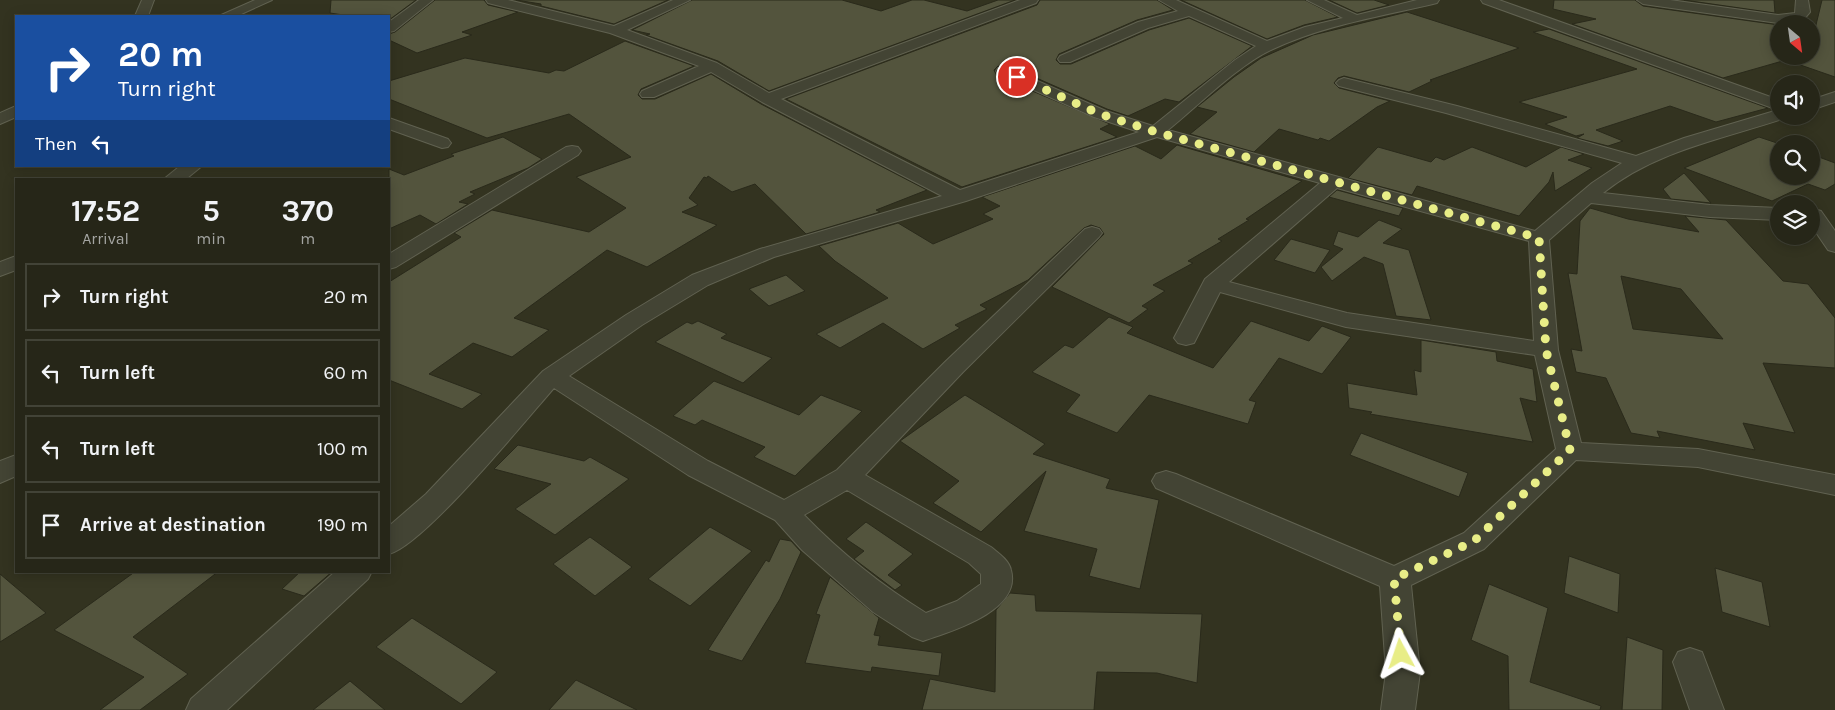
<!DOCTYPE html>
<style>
body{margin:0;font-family:Karla,sans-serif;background:#2e2e21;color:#f1f3f6;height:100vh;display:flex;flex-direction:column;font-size:19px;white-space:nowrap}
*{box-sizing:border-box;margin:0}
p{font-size:16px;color:#a4a5a2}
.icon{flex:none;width:28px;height:28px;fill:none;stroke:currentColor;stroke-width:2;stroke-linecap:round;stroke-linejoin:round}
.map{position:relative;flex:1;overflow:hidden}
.panel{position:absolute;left:15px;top:178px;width:375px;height:395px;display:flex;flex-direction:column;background:#262618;border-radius:0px;box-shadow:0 2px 12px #0003,0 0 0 1px #424337}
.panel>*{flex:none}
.guide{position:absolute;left:15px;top:15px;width:375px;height:152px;border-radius:0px;box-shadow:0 2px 12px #0003,0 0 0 1px #424337;background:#1a4fa0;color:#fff;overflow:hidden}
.needle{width:32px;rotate:151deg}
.tools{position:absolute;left:1770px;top:15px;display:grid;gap:10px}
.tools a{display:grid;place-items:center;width:50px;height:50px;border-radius:50%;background:#262618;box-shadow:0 2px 12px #0003,0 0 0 1px #424337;font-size:25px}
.pin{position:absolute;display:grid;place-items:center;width:42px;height:42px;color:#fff;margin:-21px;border:2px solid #fff;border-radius:50%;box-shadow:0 1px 5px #0007}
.me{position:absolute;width:55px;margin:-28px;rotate:355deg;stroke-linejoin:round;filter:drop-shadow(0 0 4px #0008)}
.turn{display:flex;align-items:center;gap:18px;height:105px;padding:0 20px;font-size:22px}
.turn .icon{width:65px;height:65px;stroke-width:2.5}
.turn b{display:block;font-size:35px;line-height:42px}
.then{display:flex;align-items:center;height:48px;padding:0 20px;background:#0003;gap:10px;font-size:19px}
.eta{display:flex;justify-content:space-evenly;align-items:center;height:85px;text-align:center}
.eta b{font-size:30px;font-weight:700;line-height:35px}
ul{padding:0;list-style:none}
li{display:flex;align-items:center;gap:15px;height:68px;margin:0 10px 8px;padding:0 10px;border:2px solid #424337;border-radius:0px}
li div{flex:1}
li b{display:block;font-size:19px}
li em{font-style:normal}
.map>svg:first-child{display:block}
.building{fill:#53543d;stroke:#2a2a1b;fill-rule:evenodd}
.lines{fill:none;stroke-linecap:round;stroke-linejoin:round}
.street-casing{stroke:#616251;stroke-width:2}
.street{fill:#434434;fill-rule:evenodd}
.route{stroke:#e8ed87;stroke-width:9;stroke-dasharray:0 16.2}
</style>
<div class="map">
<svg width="1835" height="710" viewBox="0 0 1835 710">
<rect width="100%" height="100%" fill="#333320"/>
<path class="building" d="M331 0H416L389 20V16H350L330 13Z
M435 0H484L488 5 518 12 462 32 472 35 417 53 389 40V34L395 32Z
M516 0H668L614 24 541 6V4Z
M692 0H842L881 11 912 0H924L967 11 998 0H1015L769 91 718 61 646 35 650 34 632 30Z
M1040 0H1157L1173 10 1137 20 1059 54 1056 60 1060 64H1071L1149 30 1189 18 1252 46 1179 102 1165 99 1128 116 1107 109 1009 66H998L994 70 997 76 1110 124 1100 129 1117 137 962 187 786 99 1037 5Z
M1181 0H1305L1338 17 1304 25 1267 39Z
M1329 0H1374L1389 5 1357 13Z
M1554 0H1635L1643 6 1779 25V56H1811V28L1815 29 1822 0H1835V77L1786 60 1723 78 1572 24 1596 19 1553 9Z
M1684 0H1774L1775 13Z
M1407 12 1519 48 1430 80 1432 81 1409 92 1344 76 1338 78 1334 83 1339 88 1390 101 1377 107 1329 141 1320 138 1318 140 1279 129 1254 152 1190 134 1217 112 1197 107 1234 77 1261 58 1313 35Z
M1549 29 1768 108 1716 122 1670 106 1596 130 1623 141 1608 146 1577 138 1584 134 1576 136 1545 124 1567 117 1519 102 1637 69 1533 32Z
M625 41 694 66 641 89 638 95 642 99H655L711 74 761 104 927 190 876 210 880 212 806 234 755 184 732 192 708 176 707 178 704 177 689 198 698 205 682 212 717 225 647 267 607 250 514 318 549 330 512 357 473 343 429 374 482 394 462 409 389 380V282L461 237 454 233 492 210 589 232 626 208 576 177 631 157 569 114 487 138 389 99V81L465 58 549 73 556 70 564 71Z
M503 137 542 159 528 168 470 192 475 194 459 202 468 204 436 224 420 215 389 229V169L404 175 454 156 451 154Z
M1759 137 1780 144 1779 176H1811V154L1835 163V184L1825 190 1808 184 1772 201 1684 168Z
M1177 145 1302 181 1246 219 1249 220 1218 239 1222 241 1188 261 1193 263 1153 285 1165 291 1142 306 1148 309 1129 323 1052 287 1104 234 1100 228 1091 225 1084 228 1028 280 980 305 987 309 955 325 960 328 923 349 883 323 840 348 816 334 888 298 835 261 819 246 898 223 933 244 993 219 983 214 1000 206 982 197 1135 146 1161 159Z
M1378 147 1431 162 1436 157 1444 160 1472 147 1526 167 1561 147 1584 154 1568 160 1592 168 1555 191 1553 172 1549 182 1519 216 1417 186 1412 195 1348 178Z
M1684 173 1711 203 1671 199 1663 189Z
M1337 190 1403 208 1399 216 1329 197Z
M1590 208 1628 219 1699 232 1685 216 1726 220 1783 281 1808 284 1835 318V368L1763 363 1795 433 1743 423 1755 450 1657 431 1660 438 1631 433 1606 378 1576 372 1571 349 1582 351 1568 273 1577 274 1580 221ZM1621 276 1681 289 1723 339 1633 329Z
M1379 220 1402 229 1383 243 1409 250 1431 320 1396 316 1383 264 1364 257 1332 281 1321 267 1343 249 1333 245 1338 231 1358 237Z
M1291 239 1330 250 1315 273 1274 260Z
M786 275 805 291 769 306 749 289Z
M1109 317 1133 327 1127 333 1213 368 1251 321 1309 341 1322 326 1351 337 1322 374 1279 358 1249 400 1256 402 1248 424 1149 395 1117 433 1066 412 1080 395 1032 372 1065 345 1073 348Z
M698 321 727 334 721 338 772 358 743 383 655 342 687 322 692 324Z
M1421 340 1496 352 1497 361 1533 369 1537 402 1520 398 1533 442 1370 414 1372 412 1349 408 1347 383 1417 395 1414 370 1421 372Z
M714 381 799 415 821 395 862 411 795 476 754 457 765 447 702 420 695 425 673 416Z
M965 395 1045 444 1033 454 1110 479 1106 488 1159 500 1140 589 1089 576 1097 549 1024 531 1046 471 981 532 933 503 959 481 900 441Z
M1361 433 1468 473 1459 497 1350 455Z
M518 445 584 461 590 457 629 479 555 535 515 509 551 484 494 469Z
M866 522 913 554 888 575 902 585 895 590 854 559 864 551 846 539Z
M710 527 752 551 690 606 648 579Z
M590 537 632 567 595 596 553 564Z
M780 539 791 541 801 552 780 599 742 661 708 650 766 560 769 562Z
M1569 556 1620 574 1618 613 1564 593Z
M1715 568 1762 582 1770 627 1722 612Z
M136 571H219L133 637 188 674 140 710H100L144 677 54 630Z
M301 571H333L304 596 282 589Z
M0 574 46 613 0 642Z
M830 577 879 618 874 635 880 636 878 645 942 653 939 676 872 667 871 672 805 663 820 615 816 614Z
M1489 584 1548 608 1530 682 1601 706 1600 710H1509L1508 656 1471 640Z
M1010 593 1035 595 1036 611 1202 614 1197 683 1157 673 1097 672 1094 710H922L930 679 995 692 996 610Z
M412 618 497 672 461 704 376 647Z
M1627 637 1663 650 1662 710H1622Z
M576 680 637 710H549Z
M350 681 385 710H313Z"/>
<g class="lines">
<defs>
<path id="street" d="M142 0H154L148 16H135Z
M255 0H272L237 16H219Z
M419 0H433L394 31 389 32V22Z
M486 0H508L614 26 673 0H690L627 30 717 63 769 93 1020 0H1038L1036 3 781 99 960 190 1139 132 1094 117 998 74 996 71 998 68H1008L1106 111 1153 126 1235 60 1256 46 1189 16 1148 28 1070 62H1060L1058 59 1060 56 1138 22 1178 11 1159 0H1176L1267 41 1305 27 1343 18 1307 0H1324L1357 15 1417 0H1439L1437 3C1383 16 1324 25 1273 49 1238 65 1199 105 1168 130L1535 231 1592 183 1622 163 1446 113 1339 86 1336 83 1339 80 1344 78 1457 106 1636 156 1684 138 1778 110 1483 3 1481 0H1499L1779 100V116H1786L1785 118C1722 139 1655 151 1603 193L1710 205 1779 208V220L1710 217 1591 203 1549 240 1558 350 1581 443 1698 449 1835 475V495L1698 467 1576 460 1484 549 1411 585 1420 672 1415 710H1381L1386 672 1380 586 1156 488 1152 481 1156 474 1166 471 1176 474 1394 566 1464 533 1556 449 1535 355 1346 327 1220 292 1194 343 1186 345 1178 343 1174 338 1205 279 1320 183 1157 137 966 201 774 257 708 285 642 325 569 376 708 461 784 500 837 470 945 362 1085 229 1092 227 1099 229 1102 233 1099 237 963 372 865 475 991 547C998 553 1009 560 1011 570 1022 611 952 631 923 641L912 637 873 612 802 550 775 520 688 475 554 388C525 421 424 545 389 554V526L426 494 543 371 626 315 692 275 760 249 942 196 762 102 711 72 654 97H642L640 94 642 91 699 66 610 33 488 3ZM1337 188 1529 241 1534 341 1347 313 1229 282ZM847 490 969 563 981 574V584L957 601 926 613C882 586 840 552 804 515Z
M1637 0H1670L1778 15 1795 13 1796 0H1808L1810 12 1804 19 1778 23 1643 4Z
M1835 92V102L1811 110V100Z
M16 106V117L0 124V113Z
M389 118 448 139 451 143 448 147 442 148 389 129Z
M572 146 578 147 581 151 578 155 396 267 389 269V254L566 147Z
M180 166H202L186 179H164Z
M1814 209 1821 211 1835 231V252L1828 250 1811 225V210Z
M16 256V270L0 276V262Z
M16 455V476L0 483V461Z
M336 571H372L368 579 227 710H186L191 699Z
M1690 648 1702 652 1724 710H1690L1673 662 1678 652Z"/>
</defs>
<use href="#street" class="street-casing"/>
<use href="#street" class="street"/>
</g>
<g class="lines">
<path class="route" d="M1017 77 1100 114 1156 132 1539 238 1546 350 1570 450 1474 541 1394 579 1401 654"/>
</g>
</svg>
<div class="tools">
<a><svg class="needle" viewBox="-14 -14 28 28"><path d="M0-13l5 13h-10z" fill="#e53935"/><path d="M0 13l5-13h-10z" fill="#a4a5a2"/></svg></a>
<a><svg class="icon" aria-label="sound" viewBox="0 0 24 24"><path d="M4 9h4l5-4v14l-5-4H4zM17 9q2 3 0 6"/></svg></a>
<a><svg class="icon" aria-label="search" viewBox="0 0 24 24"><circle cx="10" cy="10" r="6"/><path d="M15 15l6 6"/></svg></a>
<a><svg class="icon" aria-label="layers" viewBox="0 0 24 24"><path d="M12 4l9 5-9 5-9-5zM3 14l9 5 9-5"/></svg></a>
</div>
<div class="pin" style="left:1017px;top:77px;background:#d93025"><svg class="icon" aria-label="arrive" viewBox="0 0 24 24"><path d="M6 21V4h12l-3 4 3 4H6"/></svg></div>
<svg class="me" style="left:1401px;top:654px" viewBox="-20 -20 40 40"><path d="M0-17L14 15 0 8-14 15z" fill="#e8ed87" stroke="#fff" stroke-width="4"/></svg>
<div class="guide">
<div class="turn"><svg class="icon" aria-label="right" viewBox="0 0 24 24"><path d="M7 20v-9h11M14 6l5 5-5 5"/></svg><div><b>20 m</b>Turn right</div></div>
<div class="then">Then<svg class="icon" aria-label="left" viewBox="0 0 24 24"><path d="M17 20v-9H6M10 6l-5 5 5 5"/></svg></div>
</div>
<section class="panel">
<div class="eta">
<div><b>17:52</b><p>Arrival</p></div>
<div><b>5</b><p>min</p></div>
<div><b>370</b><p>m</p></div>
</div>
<ul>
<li><svg class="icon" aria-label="right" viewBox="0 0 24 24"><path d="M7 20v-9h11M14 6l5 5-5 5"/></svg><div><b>Turn right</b></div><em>20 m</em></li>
<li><svg class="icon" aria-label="left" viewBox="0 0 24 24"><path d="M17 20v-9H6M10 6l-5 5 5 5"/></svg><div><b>Turn left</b></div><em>60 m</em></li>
<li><svg class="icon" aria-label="left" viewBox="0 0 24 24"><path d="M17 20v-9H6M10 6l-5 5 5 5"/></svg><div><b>Turn left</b></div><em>100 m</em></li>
<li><svg class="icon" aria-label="arrive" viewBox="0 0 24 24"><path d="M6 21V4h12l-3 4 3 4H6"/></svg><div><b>Arrive at destination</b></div><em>190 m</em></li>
</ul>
</section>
</div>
